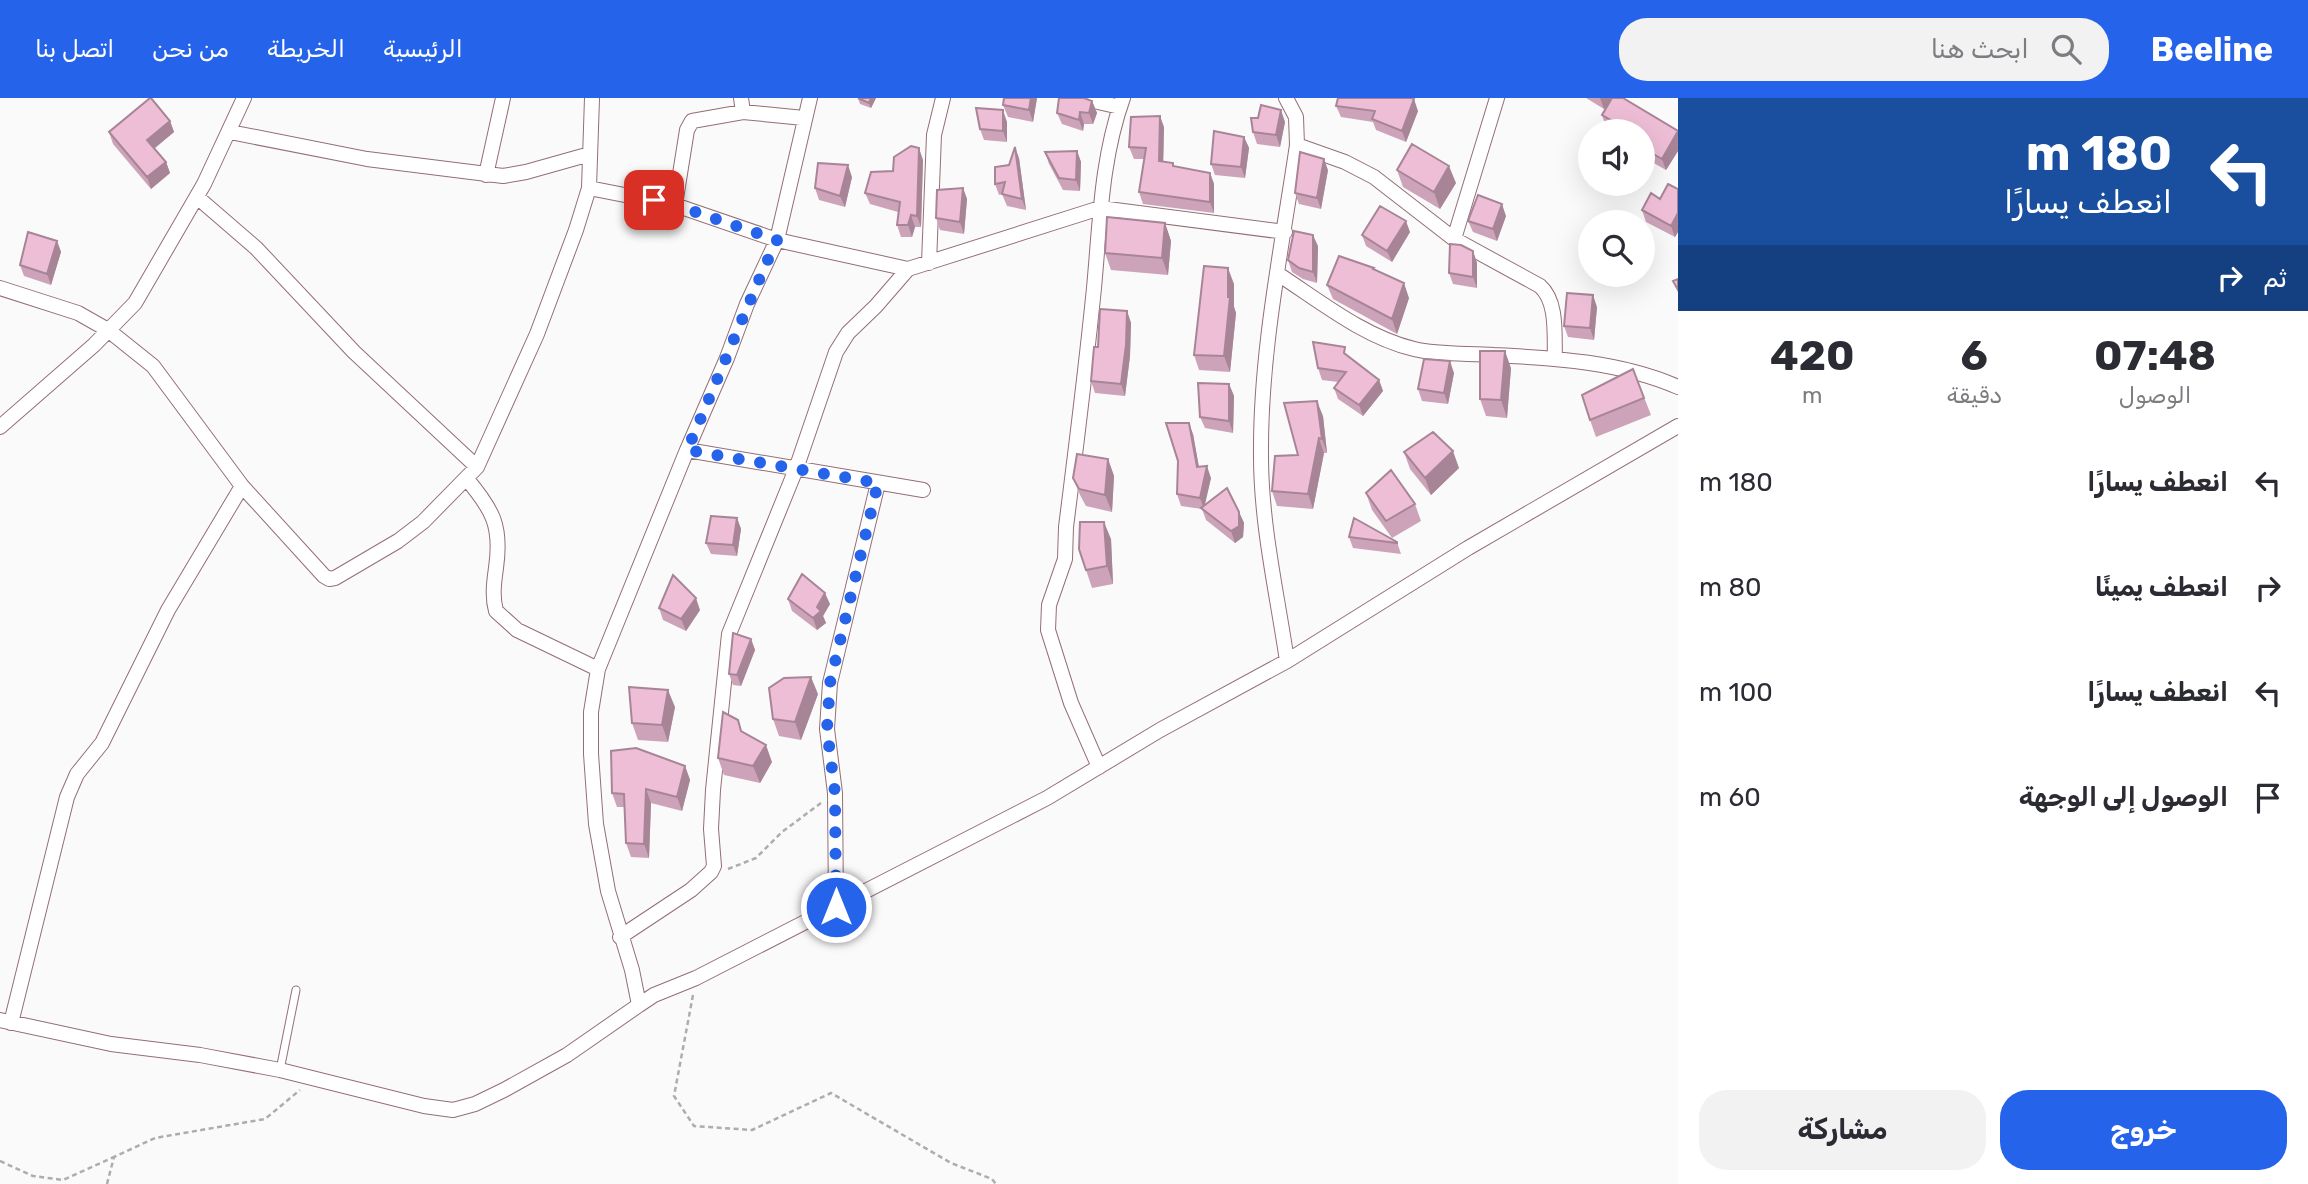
<!DOCTYPE html>
<html lang="ar">
<meta charset="utf-8">
<style>
body{margin:0;font-family:Rubik,"Noto Sans Arabic",sans-serif;background:#f2f2f3;color:#2b2b33;direction:rtl;height:100vh;display:flex;flex-direction:column;font-size:26px;white-space:nowrap}
*{box-sizing:border-box;margin:0}
p{font-size:23px;color:#7c7c81}
.icon{flex:none;width:38px;height:38px;fill:none;stroke:currentColor;stroke-width:2;stroke-linecap:round;stroke-linejoin:round}
.map{position:relative;flex:1;overflow:hidden;direction:ltr}
.drawer{display:flex;flex-direction:column;background:#fff;width:630px}
.drawer>*{flex:none}
.guide{background:#1a4fa0;color:#fff;overflow:hidden}
.fabs{position:absolute;left:1578px;top:21px;display:grid;gap:14px}
.fabs a{display:grid;place-items:center;width:77px;height:77px;border-radius:50%;background:#fff;box-shadow:0 7px 28px #0002;font-size:35px}
.pin{position:absolute;display:grid;place-items:center;width:60px;height:60px;color:#fff;margin:-30px;border-radius:14px;box-shadow:0 4px 10px #0006}
.me{position:absolute;width:77px;margin:-38px;rotate:0deg;stroke-linejoin:round;filter:drop-shadow(0 0 5px #0008)}
.turn{display:flex;align-items:center;gap:24px;height:147px;padding:0 21px;font-size:32px}
.turn .icon{width:91px;height:91px;stroke-width:2.5}
.turn b{display:block;font-size:49px;line-height:60px}
.then{display:flex;align-items:center;height:66px;padding:0 21px;background:#0003;gap:14px;font-size:26px}
.eta{display:flex;justify-content:space-evenly;align-items:center;height:119px;text-align:center}
.eta b{font-size:42px;font-weight:700;line-height:49px}
.primary-button{display:flex;gap:14px;margin-top:auto;padding:14px 21px}
.primary-button a{flex:1;height:80px;border-radius:28px;background:#2563eb;color:#fff;font-size:28px;font-weight:700;line-height:80px;text-align:center}
.primary-button a+a{background:#f2f2f3;color:#2b2b33}
ul{padding:0;list-style:none}
li{display:flex;align-items:center;gap:21px;height:105px;padding:0 21px}
li div{flex:1}
li b{display:block;font-size:26px}
li em{font-style:normal}
header{display:flex;align-items:center;gap:42px;box-sizing:border-box;height:98px;padding:0 35px;background:#2563eb;color:#fff}
header strong{font-size:33px}
nav{display:flex;gap:38px;margin-inline-start:auto;font-size:24px}
.search{width:490px;height:63px;background:#f2f2f3;display:flex;align-items:center;gap:18px;box-sizing:border-box;padding:0 24px;border-radius:28px;color:#7c7c81;font-size:26px}
main{display:flex;flex:1;min-height:0}
.map>svg:first-child{display:block}
.lines{fill:none;stroke-linecap:round;stroke-linejoin:round}
.service-casing{stroke:#946e75;stroke-width:9}
.minor-casing{stroke:#946e75;stroke-width:16}
.path{stroke:#b0abac;stroke-width:2.5;stroke-dasharray:5 3.5;stroke-linecap:butt}
.service{stroke:#fff;stroke-width:7}
.minor{stroke:#fff;stroke-width:14}
.wall{fill:#cda3b9}
.shaded-wall{fill:#a78596}
.building{fill:#eebed7;stroke:#a78596;stroke-width:2}
.route{stroke:#2563eb;stroke-width:12;stroke-dasharray:0 21.6}
</style>
<header>
<strong>Beeline</strong>
<div class="search"><svg class="icon" aria-label="search" viewBox="0 0 24 24"><circle cx="10" cy="10" r="6"/><path d="M15 15l6 6"/></svg>ابحث هنا</div>
<nav><a>الرئيسية</a><a>الخريطة</a><a>من نحن</a><a>اتصل بنا</a></nav>
</header>
<main>
<section class="drawer">
<div class="guide">
<div class="turn"><svg class="icon" aria-label="left" viewBox="0 0 24 24"><path d="M17 20v-9H6M10 6l-5 5 5 5"/></svg><div><b>180 m</b>انعطف يسارًا</div></div>
<div class="then">ثم<svg class="icon" aria-label="right" viewBox="0 0 24 24"><path d="M7 20v-9h11M14 6l5 5-5 5"/></svg></div>
</div>
<div class="eta">
<div><b>07:48</b><p>الوصول</p></div>
<div><b>6</b><p>دقيقة</p></div>
<div><b>420</b><p>m</p></div>
</div>
<ul>
<li><svg class="icon" aria-label="left" viewBox="0 0 24 24"><path d="M17 20v-9H6M10 6l-5 5 5 5"/></svg><div><b>انعطف يسارًا</b></div><em>180 m</em></li>
<li><svg class="icon" aria-label="right" viewBox="0 0 24 24"><path d="M7 20v-9h11M14 6l5 5-5 5"/></svg><div><b>انعطف يمينًا</b></div><em>80 m</em></li>
<li><svg class="icon" aria-label="left" viewBox="0 0 24 24"><path d="M17 20v-9H6M10 6l-5 5 5 5"/></svg><div><b>انعطف يسارًا</b></div><em>100 m</em></li>
<li><svg class="icon" aria-label="arrive" viewBox="0 0 24 24"><path d="M6 21V4h12l-3 4 3 4H6"/></svg><div><b>الوصول إلى الوجهة</b></div><em>60 m</em></li>
</ul>
<div class="primary-button"><a>خروج</a><a>مشاركة</a></div>
</section>
<div class="map">
<svg width="1678" height="1086" viewBox="0 0 1678 1086">
<rect width="100%" height="100%" fill="#fafafa"/>
<g class="lines">
<defs>
<path id="service" d="M280 972 296 892"/>
<path id="minor" d="M741 0 743 14
M1080 0 1120 9
M1286 0 1296 19 1297 47C1282 149 1260 254 1261 358 1261 427 1277 495 1287 563
M230 34 367 61 503 78 526 74 590 56
M1297 47 1345 64 1374 79 1454 141 1540 188C1558 204 1554 237 1555 260
M486 77 503 0
M589 90 675 107 777 142 908 171
M197 99 256 150 354 254 477 369
M675 107 687 32 692 23 743 14 804 20
M1454 141 1497 0
M929 165 934 37 943 0
M1278 176C1321 204 1364 239 1414 251 1439 257 1468 255 1494 257 1556 260 1621 264 1678 289
M0 190 78 215 108 232 153 268 242 388 324 478 329 481 335 480 398 443 423 424 477 369 537 236 576 132 589 90 592 0
M0 329 94 247 135 205 204 86 244 0
M687 352 923 392
M466 380C493 412 502 428 496 470 494 484 492 499 496 513L517 532 598 571
M1099 669 1071 605 1048 532 1049 507 1065 461 1066 429C1076 350 1086 270 1094 190 1100 126 1101 61 1123 0
M836 809 835 695 827 631 830 585 878 385
M620 839 691 792 711 774 714 768 711 731 713 692 729 536 796 371 836 254 848 235 876 208 908 171 1100 110 1285 134
M639 907 654 897 696 880 1047 700 1160 632 1287 563 1468 450 1678 328
M0 922 111 946 200 957 280 972 424 1008 453 1012 475 1006 504 992 567 957 639 907 632 872 608 793 596 726 591 656V614L598 571 687 352 727 260 747 206 777 142 810 0
M11 925 67 699 77 676 102 645 168 512 242 388"/>
</defs>
<use href="#service" class="service-casing"/>
<use href="#minor" class="minor-casing"/>
<path class="path" d="M728 771 756 760 782 734 821 705
M693 897 674 998 694 1028 752 1032 831 995 951 1065 992 1081 996 1086
M0 1063 33 1078 63 1082 114 1059
M107 1086 114 1059 155 1040 265 1021 300 992"/>
<use href="#service" class="service"/>
<use href="#minor" class="minor"/>
</g>
<path class="wall" d="M858 0H876L871 10 860 6Z
M1037 0 1033 24 1008 19 1003 7Z
M1586 0H1623L1678 33V53L1666 72 1643 59V33H1614L1606 29 1602 17 1610 5 1604 11Z
M1092 3 1097 15 1093 26H1084L1083 33 1062 26 1057 15Z
M1336 8 1418 13 1406 44 1376 32 1373 24 1341 19Z
M170 23 174 34 154 51 166 64 170 75 151 91 113 46 109 34Z
M1007 24V44L984 42 980 31Z
M1285 24 1280 49 1257 46 1253 34Z
M1164 29 1163 64 1174 68 1210 75 1214 86V115L1143 106 1139 94 1144 61H1134L1129 49Z
M1244 39 1249 50 1245 80 1215 77 1211 66Z
M1077 53 1081 64 1080 93 1063 92 1049 66 1045 54Z
M1019 60 1026 112 1007 108 1002 96 999 97 995 86 1009 67Z
M923 62 921 129H915L912 139H901L897 127 898 114 870 106 865 95 893 73Z
M1328 72 1321 111 1299 106 1295 95Z
M1397 72 1456 85 1440 111 1403 89Z
M852 79 845 109 819 102 815 90Z
M963 90 967 101 964 136 940 132 936 120Z
M1678 91V134L1675 139 1646 124 1642 112Z
M1506 118 1497 143 1473 134 1468 123Z
M1165 125 1171 143 1168 177 1111 172 1105 155Z
M1410 134 1392 164 1366 148 1362 137Z
M57 143 61 154 51 187 24 178 20 167Z
M1318 148 1317 185 1303 181 1292 174 1288 162Z
M1473 153 1477 165V190L1453 186 1449 175Z
M1374 170 1375 172 1409 200 1397 236 1333 201 1327 187Z
M1234 186V209L1236 215 1230 274 1199 272 1194 257Z
M1597 209 1594 242 1568 239 1564 228Z
M1127 213 1131 225 1130 258 1125 298 1095 295 1091 283 1098 249Z
M1349 259 1379 282 1383 293 1363 318 1338 301 1334 290 1338 284 1322 282 1318 270Z
M1511 270 1507 320 1486 318 1480 301Z
M1633 271 1651 317 1596 339 1590 322Z
M1454 275 1448 306 1422 303 1418 291Z
M1229 286 1234 298 1233 335 1205 330 1200 319Z
M1323 318 1327 355H1324L1313 411 1277 408 1272 393 1298 357Z
M1193 336 1199 369 1211 380 1204 408 1239 414 1244 425 1243 439 1235 445 1206 422 1202 411 1181 408 1177 396Z
M1404 354 1459 370 1431 397 1410 371Z
M1108 361 1114 378 1112 414 1086 408 1080 397 1073 380Z
M1366 395 1415 406 1421 423 1392 440 1372 412Z
M737 420 741 431 737 458 711 456 706 445Z
M1349 439 1397 444 1401 456 1353 450Z
M1111 441 1113 486 1092 490 1086 472Z
M788 501 830 506 823 518 826 525 817 532 792 513Z
M659 510 700 512 686 533 663 522Z
M751 541 755 552 741 588 733 587 729 576Z
M818 596 801 642 779 638 773 621Z
M675 609 668 644 638 642 632 625Z
M742 633 772 664 760 685 724 677 718 660Z
M685 668 690 682 682 713 651 705 649 760 631 759 626 745 625 709H617L612 695Z"/>
<path class="shaded-wall" d="M871 0H876L871 10 869 5Z
M1031 0H1037L1033 24 1029 12Z
M1600 0H1614L1604 11Z
M1414 1 1418 13 1406 44 1402 33Z
M1092 3 1097 15 1093 26 1089 15Z
M1003 12 1007 24V44L1003 33Z
M1281 12 1285 24 1280 49 1276 37Z
M1080 14 1084 26 1083 33 1079 22Z
M1160 18 1164 29 1163 75 1159 63Z
M170 23 174 34 151 53 147 42Z
M1678 34V53L1666 72 1662 61Z
M1244 39 1249 50 1245 80 1241 69Z
M1015 49 1019 60 1026 112 1022 101Z
M919 50 923 62 921 129 917 118Z
M1077 53 1081 64 1080 93 1076 82Z
M1324 61 1328 72 1321 111 1317 100Z
M166 64 170 75 151 91 147 79Z
M848 67 852 79 845 109 840 98Z
M1449 68 1456 85 1440 111 1434 94Z
M1210 75 1214 86V115L1210 104Z
M963 90 967 101 964 136 960 124Z
M1502 106 1506 118 1497 143 1493 131Z
M1678 115V134L1675 139 1671 128Z
M911 117 915 129 912 139 908 127Z
M1406 123 1410 134 1392 164 1387 153Z
M1165 125 1171 143 1168 177 1162 160Z
M1313 137 1318 148 1317 185 1313 174Z
M57 143 61 154 51 187 47 176Z
M1473 153 1477 165V190L1473 179Z
M1228 170 1234 186V209L1236 215 1230 274 1224 258 1228 199Z
M1404 185 1409 200 1397 236 1392 221Z
M1593 197 1597 209 1594 242 1590 230Z
M1127 213 1131 225 1130 258 1125 298 1121 286Z
M1505 253 1511 270 1507 320 1501 302Z
M1450 263 1454 275 1448 306 1444 295Z
M1379 282 1383 293 1363 318 1359 307Z
M1229 286 1234 298 1233 335 1229 323Z
M1317 303 1323 318 1327 355 1322 341Z
M1189 325 1193 336 1201 381 1197 369Z
M1319 340 1324 355 1313 411 1308 396Z
M1453 353 1459 370 1431 397 1425 380Z
M1108 361 1114 378 1112 414 1105 397Z
M1207 368 1211 380 1204 411 1200 400Z
M1239 414 1244 425 1243 439 1235 445 1231 433Z
M737 420 741 431 737 458 733 447Z
M1104 424 1111 441 1113 486 1107 468Z
M825 495 830 506 823 518 826 525 817 532 813 520Z
M696 500 700 512 686 533 681 521Z
M751 541 755 552 741 588 737 577Z
M811 579 818 596 801 642 795 624Z
M668 592 675 609 668 644 662 627Z
M766 647 772 664 760 685 753 668Z
M685 668 690 682 682 713 677 699Z
M646 691 651 705 649 760 644 746Z"/>
<path class="building" d="M150 0H151L170 23 147 42 166 64 147 79 109 34Z
M858 0H871L869 5Z
M1004 0H1031L1029 12 1003 7Z
M1059 0H1084L1092 3 1089 15 1080 14 1079 22 1057 15Z
M1338 0H1411L1414 1 1402 33 1372 21 1375 13 1336 8Z
M1612 0H1623L1678 33 1662 61 1643 50V33H1630L1602 17Z
M1261 7 1281 12 1276 37 1253 34 1251 20H1258Z
M976 10 1003 12V33L980 31Z
M1160 18 1159 63 1173 65V68L1210 75V104L1139 94 1146 50 1129 49 1131 19Z
M1214 33 1244 39 1241 69 1211 66Z
M1412 46 1449 68 1434 94 1397 72Z
M911 48 919 50 917 118 911 117 908 127H897L900 104 865 95 871 74 893 73 894 59Z
M1015 49 1022 101 1002 96 1005 84 995 86V69L1009 67Z
M1077 53 1076 82 1059 80 1045 54Z
M1300 54 1324 61 1317 100 1295 95Z
M818 65 848 67 840 98 815 90Z
M1668 86 1678 91V115L1671 128 1642 112 1651 95 1660 101Z
M963 90 960 124 936 120 937 92Z
M1478 97 1502 106 1493 131 1468 123Z
M1380 108 1406 123 1387 153 1362 137Z
M1107 119 1165 125 1162 160 1105 155Z
M1294 133 1313 137V174L1299 170 1288 162Z
M28 134 57 143 47 176 20 167Z
M1450 146 1461 147 1473 153V179L1449 175Z
M1339 158 1374 170 1373 171 1404 185 1392 221 1327 187Z
M1204 168 1228 170V199H1230L1224 258 1194 257Z
M1678 181V192L1673 183Z
M1567 195 1593 197 1590 230 1564 228Z
M1100 211 1127 213 1126 247 1121 286 1091 283 1094 249H1098Z
M1313 244 1345 249 1344 255 1379 282 1359 307 1334 290 1346 274 1318 270Z
M1480 253H1505L1501 302 1480 301Z
M1424 261 1450 263 1444 295 1418 291Z
M1633 271 1644 300 1590 322 1582 297Z
M1198 285 1229 286V323L1200 319Z
M1317 303 1322 341 1319 340 1308 396 1272 393 1275 358 1298 357 1284 305Z
M1166 325H1189L1197 369 1207 368 1200 400 1177 396 1178 363Z
M1433 334 1453 353 1425 380 1404 354Z
M1077 356 1108 361 1105 397 1079 391 1073 380Z
M1391 372 1415 406 1386 423 1366 395Z
M1227 390 1239 414V428L1231 433 1201 410Z
M711 418 737 420 733 447 706 445Z
M1354 420 1397 444V445L1349 439Z
M1080 424H1104L1107 468 1086 472 1079 451Z
M802 476 825 495 817 509 821 513 813 520 788 501Z
M673 477 696 500 681 521 659 510Z
M733 535 751 541 737 577 729 576Z
M811 579 795 624 773 621 769 590 784 580Z
M629 589 668 592 662 627 632 625Z
M723 614 738 622 741 633 766 647 753 668 718 660Z
M636 650 685 668 677 699 646 691 644 746 626 745 624 696 612 695 611 653Z"/>
<g class="lines">
<path class="route" d="M654 102 675 107 777 142C745 211 718 282 687 352L878 385 830 585 827 631 835 695 836 809"/>
</g>
</svg>
<div class="fabs">
<a><svg class="icon" aria-label="sound" viewBox="0 0 24 24"><path d="M4 9h4l5-4v14l-5-4H4zM17 9q2 3 0 6"/></svg></a>
<a><svg class="icon" aria-label="search" viewBox="0 0 24 24"><circle cx="10" cy="10" r="6"/><path d="M15 15l6 6"/></svg></a>
</div>
<div class="pin" style="left:654px;top:102px;background:#d93025"><svg class="icon" aria-label="arrive" viewBox="0 0 24 24"><path d="M6 21V4h12l-3 4 3 4H6"/></svg></div>
<svg class="me" style="left:836px;top:809px" viewBox="-20 -20 40 40"><circle r="17" fill="#2563eb" stroke="#fff" stroke-width="3"/><path d="M0-11L8 9 0 5-8 9z" fill="#fff"/></svg>
</div>
</main>
